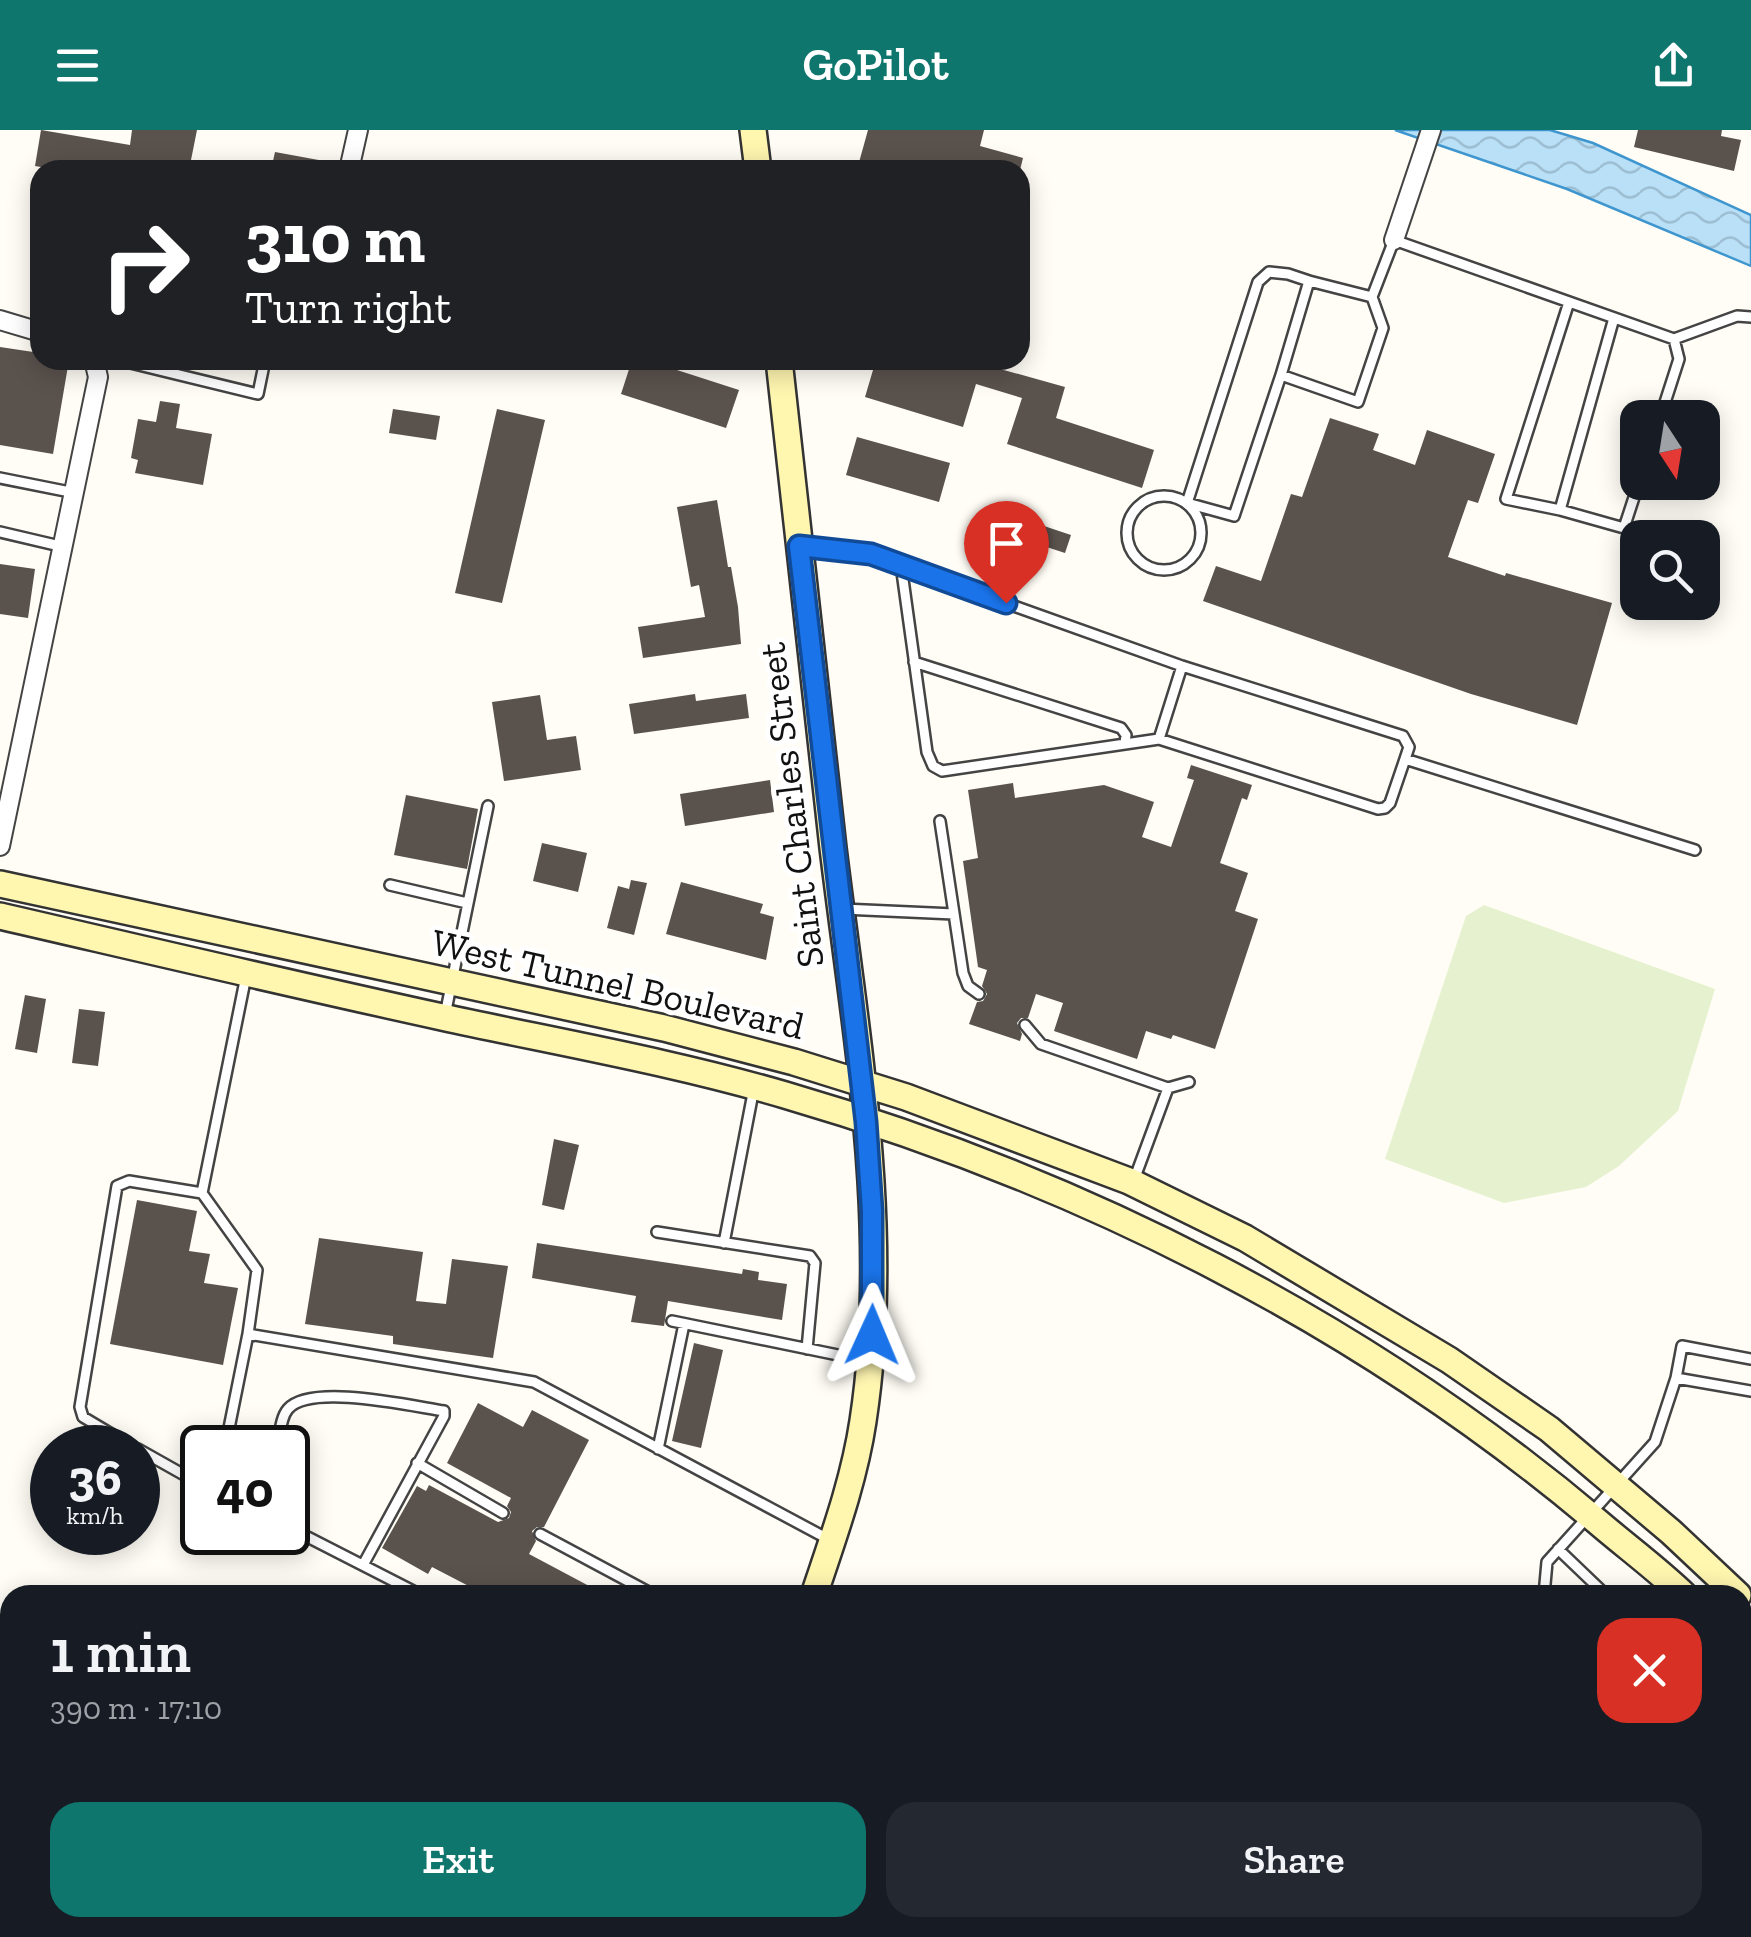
<!DOCTYPE html>
<meta charset="utf-8">
<style>
body{margin:0;font-family:"Zilla Slab",serif;background:#242831;color:#f1f3f6;height:100vh;display:flex;flex-direction:column;font-size:38px;white-space:nowrap}
*{box-sizing:border-box;margin:0}
p{font-size:32px;color:#9ea1a6}
.icon{flex:none;width:55px;height:55px;fill:none;stroke:currentColor;stroke-width:2;stroke-linecap:round;stroke-linejoin:round}
.map{position:relative;flex:1;overflow:hidden}
.panel{position:absolute;left:0px;top:1455px;width:1752px;height:352px;display:flex;flex-direction:column;background:#171b24;border-radius:30px 30px 0 0;box-shadow:0 5px 25px #0003}
.panel>*{flex:none}
.banner{position:absolute;left:30px;top:30px;width:1000px;height:210px;border-radius:30px;box-shadow:0 5px 25px #0003;background:#202124;color:#fff;overflow:hidden}
.needle{width:65px;rotate:168deg}
.fabs{position:absolute;left:1620px;top:270px;display:grid;gap:20px}
.fabs a{display:grid;place-items:center;width:100px;height:100px;border-radius:20px;background:#171b24;box-shadow:0 5px 25px #0003;font-size:50px}
.speed{position:absolute;left:30px;top:1295px;display:flex;gap:20px;font-size:50px;font-weight:700;text-align:center}
.speed>*{display:grid;place-content:center;width:130px;height:130px;border-radius:50%;background:#171b24;box-shadow:0 5px 25px #0003;line-height:1}
.speed small{font-size:25px;font-weight:400}
.speed .limit{border:5px solid #111;border-radius:15px;background:#fff;color:#111}
.pin{position:absolute;display:grid;place-items:center;width:85px;height:85px;color:#fff;margin:-102px -42px;border-radius:50% 50% 50% 0;rotate:-45deg;box-shadow:0 0 10px #0007}
.pin .icon{rotate:45deg}
.me{position:absolute;width:110px;margin:-55px;rotate:1deg;stroke-linejoin:round;filter:drop-shadow(0 0 8px #0008)}
.turn{display:flex;align-items:center;gap:35px;height:210px;padding:0 50px;font-size:45px}
.turn .icon{width:130px;height:130px;stroke-width:2.5}
.turn b{display:block;font-size:70px;line-height:85px}
.round{display:grid;place-items:center;flex:none;width:105px;height:105px;border-radius:30px;background:#242831}
.summary{display:flex;align-items:center;justify-content:space-between;height:170px;padding:0 50px}
h1{font-size:60px;font-weight:600;line-height:75px}
.action{display:flex;gap:20px;margin-top:auto;padding:20px 50px}
.action a{flex:1;height:115px;border-radius:30px;background:#0f766e;color:#fff;font-size:40px;font-weight:600;line-height:115px;text-align:center}
.action a+a{background:#242831;color:#f1f3f6}
header{display:flex;justify-content:space-between;align-items:center;height:130px;padding:0 50px;background:#0f766e;color:#fff;font-size:45px;font-weight:600}
.map>svg:first-child{display:block}
.pitch{fill:#e6f2cf}
.water{fill:url(#water-waves);stroke:#3f96cf;stroke-width:2.5}
.building{fill:#5a524d}
.lines{fill:none;stroke-linecap:round;stroke-linejoin:round}
.lane-casing{stroke:#444;stroke-width:14}
.street-casing{stroke:#444;stroke-width:22}
.secondary-casing{stroke:#333;stroke-width:30}
.lane{stroke:#fff;stroke-width:9}
.street{stroke:#fff;stroke-width:18}
.secondary{stroke:#fff6b0;stroke-width:25}
.route-casing{stroke:#114b97;stroke-width:25}
.route{stroke:#1a73e8;stroke-width:18}
.labels{text-anchor:middle;stroke-width:10;stroke-linejoin:round;paint-order:stroke}
.street-label{font-size:38px;fill:#111;stroke:#fff}
</style>
<header><svg class="icon" aria-label="menu" viewBox="0 0 24 24"><path d="M4 6h16M4 12h16M4 18h16"/></svg>GoPilot<svg class="icon" aria-label="share" viewBox="0 0 24 24"><path d="M12 15V3M7 8l5-5 5 5M5 13v7h14v-7"/></svg></header>
<div class="map">
<svg width="1751" height="1807" viewBox="0 0 1751 1807">
<defs>
<pattern id="water-waves" width="16" height="10" patternUnits="userSpaceOnUse" patternTransform="scale(2.5)"><rect width="16" height="10" fill="#b9e0f7"/><path d="M0 5q4-4 8 0t8 0" fill="none" stroke="#9ebfd3"/></pattern>
</defs>
<rect width="100%" height="100%" fill="#fffdf5"/>
<path class="pitch" d="M1484 775 1715 859 1678 981 1619 1036 1586 1057 1504 1073 1385 1029 1466 786Z"/>
<path class="water" d="M1395 0H1550L1593 13 1751 85V136L1567 59Z"/>
<path class="building" d="M41 0 130 15 132 0H197L189 40H58L35 36Z
M868 0H984L980 16 1023 28 1020 40H874L858 36Z
M1638 0H1722L1721 6 1741 10 1734 41 1634 17Z
M275 22 335 33 334 40H271Z
M0 217 40 223V230H69L53 324 0 315Z
M632 230H646L739 260 726 298 621 264Z
M876 230H968L1065 257 1056 288 1154 320 1142 358 1007 314 1022 268 976 254 963 297 865 267Z
M160 271 180 274 176 298 212 304 203 355 135 343 138 330 131 328 138 289 156 292Z
M393 279 440 286 436 310 389 303Z
M497 279 545 290 502 473 455 463Z
M1330 288 1379 304 1373 320 1415 335 1427 300 1495 324 1478 373 1468 370 1448 427 1505 446 1506 443 1612 473 1577 595 1471 564 1203 471 1216 436 1261 451 1291 364 1302 367Z
M857 307 950 333 939 372 846 345Z
M717 370 728 437H731L738 477 741 514 643 528 638 497 705 487 699 455 691 457 677 377Z
M1026 390 1071 405 1065 423 1019 408Z
M0 434 35 439 28 488 0 484Z
M695 564 696 571 746 564 749 588 634 604 629 574Z
M540 565 547 610 576 606 581 640 504 651 492 572Z
M1191 635 1252 655 1247 670 1242 668 1220 733 1248 743 1235 781 1258 789 1215 919 1173 905 1171 909 1146 901 1137 929 1054 901 1063 873 1036 864 1028 888H1021L1017 893 1022 904 1020 911 969 894 977 872 983 871 987 864 982 856 987 840 978 837 963 731 978 728 968 660 1013 653 1015 668 1104 655 1154 672 1142 707 1171 717 1194 650 1187 648Z
M770 650 774 682 685 696 680 664Z
M406 665 478 679 467 739 394 725Z
M542 713 587 723 578 762 533 751Z
M631 750 647 753 634 805 607 798 618 756 629 759Z
M681 752 763 774 760 783 774 787 766 830 666 804Z
M25 865 46 869 37 923 15 919Z
M79 879 105 882 98 936 72 933Z
M554 1009 579 1015 564 1080 542 1075Z
M137 1070 197 1081 189 1121 210 1124 204 1153 238 1158 223 1235 110 1214Z
M319 1108 423 1122 416 1171 446 1174 452 1129 508 1136 493 1228 393 1214V1206L305 1194Z
M537 1113 742 1144 743 1139 759 1142 758 1150 787 1154 782 1190 668 1171 664 1196 631 1192 636 1166 532 1148Z
M694 1213 723 1220 701 1318 672 1311Z
M478 1273 523 1297 532 1280 589 1310 544 1397H537L532 1401 536 1411 529 1424 606 1465H486L432 1437 428 1444 382 1418 417 1356 426 1361 429 1355 498 1392 509 1388 511 1382 507 1376 511 1368 447 1333Z"/>
<g class="lines">
<defs>
<path id="lane" d="M1372 167 1309 151 1281 245 1358 272 1383 198 1372 167 1394 110 1674 209 1679 229 1660 288
M1614 188 1560 380 1624 398 1639 352
M1674 209 1737 186 1751 187
M118 230 258 264 265 230
M1281 245 1234 386 1187 373 1258 152 1269 142 1288 144 1309 151
M0 348 75 363
M1127 403a37 37 0 1 1 74 0a37 37 0 1 1-74 0Z
M1560 380 1506 369 1569 172
M0 402 64 417
M802 416 871 425 1182 536 1403 606 1409 617 1405 629 1695 720
M901 435 927 622 933 636 942 641 1159 609 1182 536
M914 532 1121 598 1126 605 1125 613
M1159 609 1378 679 1385 678 1390 673 1405 629
M940 691 963 843 968 856 979 864
M390 755 467 773
M843 779 954 784
M445 885 488 676
M1025 895 1041 914 1168 958 1134 1050
M1168 958 1189 952
M202 1063 246 846
M657 1102 810 1126 815 1133 807 1219
M724 1113 754 958
M672 1191 867 1231
M248 1204 534 1252 830 1410
M1676 1248 1751 1261
M135 1318 83 1287 80 1277 117 1056 129 1051 202 1063 257 1140 248 1204 225 1318
M277 1318C280 1306 280 1288 288 1279 311 1253 411 1276 444 1281V1286L363 1435
M138 1319 202 1355
M658 1319 684 1194
M417 1333 503 1383
M288 1397 421 1465
M540 1404 654 1465
M1558 1419 1606 1465
M1544 1465 1547 1432 1655 1312 1676 1248 1682 1216 1751 1229
M1742 1564 1751 1557
M1742 1658 1751 1652
M1696 1798 1701 1807"/>
<path id="street" d="M349 40 358 0
M1394 110 1431 0
M0 190 40 202
M0 716 98 247 94 230
M0 1796 10 1777"/>
<path id="secondary" d="M753 0 758 40
M779 230C797 393 814 556 833 718 856 907 892 1101 863 1291 854 1351 833 1408 814 1465
M0 754 664 898 794 932 906 967 1129 1051 1245 1108 1449 1230 1549 1299 1671 1402 1738 1465
M0 786C147 820 295 855 442 887 557 912 673 932 785 965 1081 1051 1364 1194 1599 1393 1627 1417 1657 1439 1684 1465
M1742 1523 1751 1531
M640 1807 645 1798"/>
</defs>
<use href="#lane" class="lane-casing"/>
<use href="#street" class="street-casing"/>
<use href="#secondary" class="secondary-casing"/>
<use href="#lane" class="lane"/>
<use href="#street" class="street"/>
<use href="#secondary" class="secondary"/>
</g>
<g class="lines">
<defs>
<path id="route" d="M872 1205V1081L866 992 799 416 871 424 1006 473"/>
</defs>
<use href="#route" class="route-casing"/>
<use href="#route" class="route"/>
</g>
<g class="labels">
<g class="street-label">
<text transform="translate(791 675) rotate(-97)" y="13">Saint Charles Street</text>
<text transform="translate(618 854) rotate(13)" y="13">West Tunnel Boulevard</text>
</g>
</g>
</svg>
<div class="fabs">
<a><svg class="needle" viewBox="-14 -14 28 28"><path d="M0-13l5 13h-10z" fill="#e53935"/><path d="M0 13l5-13h-10z" fill="#9ea1a6"/></svg></a>
<a><svg class="icon" aria-label="search" viewBox="0 0 24 24"><circle cx="10" cy="10" r="6"/><path d="M15 15l6 6"/></svg></a>
</div>
<div class="speed"><div>36<small>km/h</small></div><div class="limit">40</div></div>
<div class="pin" style="left:1006px;top:473px;background:#d93025"><svg class="icon" aria-label="arrive" viewBox="0 0 24 24"><path d="M6 21V4h12l-3 4 3 4H6"/></svg></div>
<svg class="me" style="left:872px;top:1205px" viewBox="-20 -20 40 40"><path d="M0-17L14 15 0 8-14 15z" fill="#1a73e8" stroke="#fff" stroke-width="4"/></svg>
<div class="banner">
<div class="turn"><svg class="icon" aria-label="right" viewBox="0 0 24 24"><path d="M7 20v-9h11M14 6l5 5-5 5"/></svg><div><b>310 m</b>Turn right</div></div>
</div>
<section class="panel">
<div class="summary"><div><h1>1 min</h1><p>390 m · 17:10</p></div><a class="round" style="background:#d93025;color:#fff"><svg class="icon" aria-label="close" viewBox="0 0 24 24"><path d="M6 6l12 12M18 6L6 18"/></svg></a></div>
<div class="action"><a>Exit</a><a>Share</a></div>
</section>
</div>
